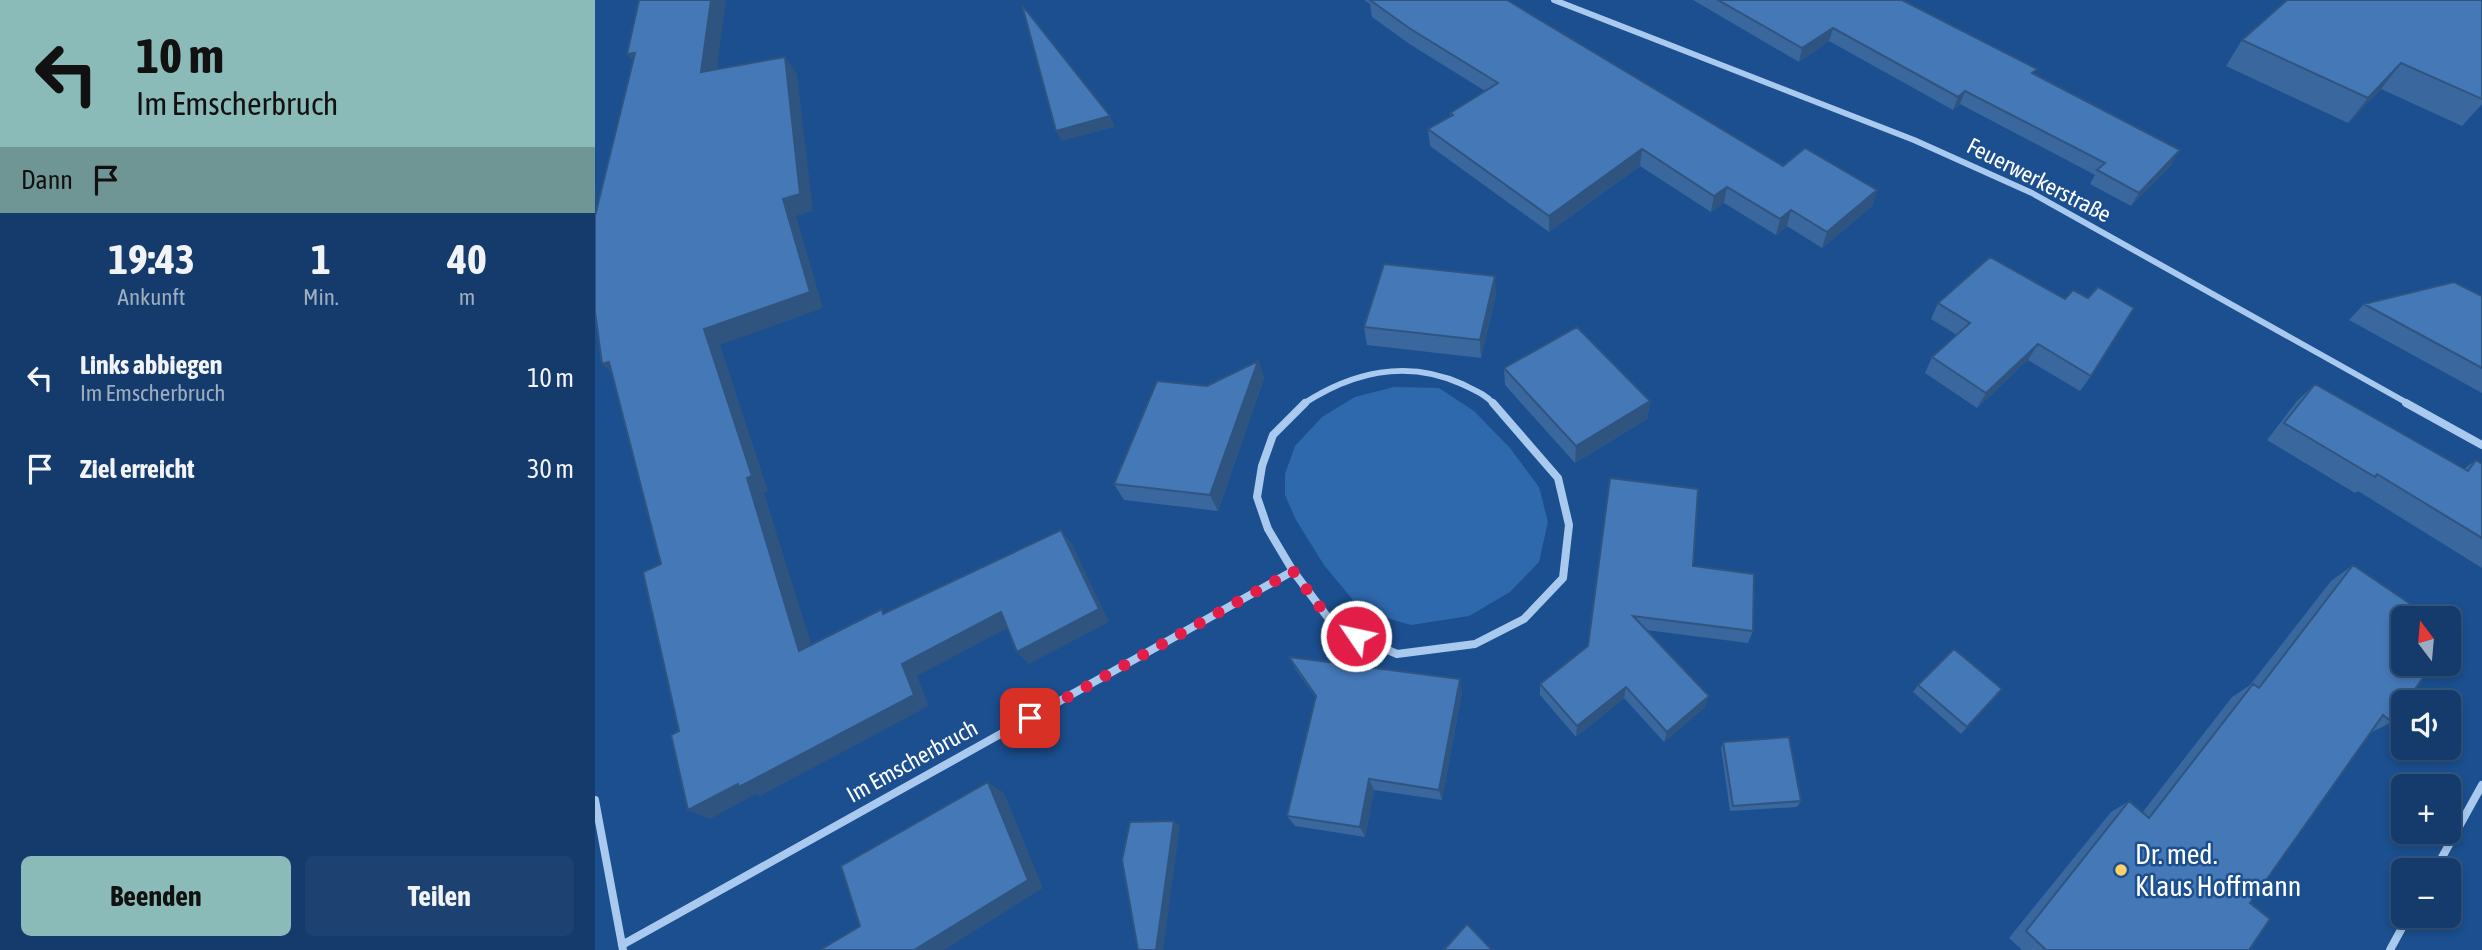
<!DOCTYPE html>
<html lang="de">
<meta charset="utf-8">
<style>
body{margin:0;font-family:"Asap Condensed",sans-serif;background:#1d4271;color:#f1f3f6;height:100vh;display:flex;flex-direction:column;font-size:26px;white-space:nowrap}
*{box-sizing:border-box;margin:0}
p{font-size:23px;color:#9dadc1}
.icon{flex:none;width:38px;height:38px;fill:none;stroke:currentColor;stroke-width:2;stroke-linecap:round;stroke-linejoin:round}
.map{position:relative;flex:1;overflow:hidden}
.side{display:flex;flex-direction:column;background:#143b6b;width:595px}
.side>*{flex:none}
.guide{background:#8bbbb9;color:#111;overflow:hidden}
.needle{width:46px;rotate:344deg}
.tools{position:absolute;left:1796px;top:606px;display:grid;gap:14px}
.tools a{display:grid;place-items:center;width:70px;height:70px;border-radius:10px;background:#143b6b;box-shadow:0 4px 10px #0003,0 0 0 2px #33557e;font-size:35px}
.pin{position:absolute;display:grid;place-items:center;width:60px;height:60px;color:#fff;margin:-30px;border-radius:14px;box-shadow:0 4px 10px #0006}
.me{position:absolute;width:77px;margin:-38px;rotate:304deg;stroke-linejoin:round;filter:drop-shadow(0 0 5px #0008)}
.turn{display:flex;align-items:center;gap:24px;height:147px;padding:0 21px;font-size:32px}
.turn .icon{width:91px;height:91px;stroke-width:2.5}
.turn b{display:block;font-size:49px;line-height:60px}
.then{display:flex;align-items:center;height:66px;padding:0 21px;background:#0003;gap:14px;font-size:26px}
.eta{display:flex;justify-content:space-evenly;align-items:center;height:119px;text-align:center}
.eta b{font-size:42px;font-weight:700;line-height:49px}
.cta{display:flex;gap:14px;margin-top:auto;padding:14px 21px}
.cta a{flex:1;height:80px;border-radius:10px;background:#8bbbb9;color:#111;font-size:28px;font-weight:700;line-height:80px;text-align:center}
.cta a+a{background:#1d4271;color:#f1f3f6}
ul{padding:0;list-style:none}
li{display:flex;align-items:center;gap:21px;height:91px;padding:0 21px}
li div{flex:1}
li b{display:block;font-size:26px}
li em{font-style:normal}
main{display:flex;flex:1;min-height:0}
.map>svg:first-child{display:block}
.green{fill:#2e69ad}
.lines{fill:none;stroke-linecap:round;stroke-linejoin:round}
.minor-far1{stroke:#a9c9ee;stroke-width:6}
.minor{stroke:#a9c9ee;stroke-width:8}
.wall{fill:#3a679d}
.shaded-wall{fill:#305480}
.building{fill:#4478b7;stroke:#305480;stroke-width:2}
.route{stroke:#e11d48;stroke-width:12;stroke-dasharray:0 21.6}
.poi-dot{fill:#ffd166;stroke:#1b4f8f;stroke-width:2.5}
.labels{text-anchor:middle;stroke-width:5;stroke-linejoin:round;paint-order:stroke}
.street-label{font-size:23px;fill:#fff;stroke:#1b4f8f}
.near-poi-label{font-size:28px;fill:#fff;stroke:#1b4f8f;text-anchor:start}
</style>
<main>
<section class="side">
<div class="guide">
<div class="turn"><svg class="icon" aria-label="left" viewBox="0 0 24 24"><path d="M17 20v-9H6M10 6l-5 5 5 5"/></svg><div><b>10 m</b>Im Emscherbruch</div></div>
<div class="then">Dann<svg class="icon" aria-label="arrive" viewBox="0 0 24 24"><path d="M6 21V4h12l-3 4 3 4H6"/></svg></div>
</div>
<div class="eta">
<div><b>19:43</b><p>Ankunft</p></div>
<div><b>1</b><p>Min.</p></div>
<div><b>40</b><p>m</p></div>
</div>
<ul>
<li><svg class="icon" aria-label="left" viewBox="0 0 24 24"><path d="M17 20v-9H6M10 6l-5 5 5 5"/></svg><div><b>Links abbiegen</b><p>Im Emscherbruch</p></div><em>10 m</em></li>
<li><svg class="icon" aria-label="arrive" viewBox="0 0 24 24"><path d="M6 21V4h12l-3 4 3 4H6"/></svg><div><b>Ziel erreicht</b></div><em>30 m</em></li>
</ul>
<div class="cta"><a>Beenden</a><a>Teilen</a></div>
</section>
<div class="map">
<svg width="1887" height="950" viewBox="0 0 1887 950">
<rect width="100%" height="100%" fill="#1b4f8f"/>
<path class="green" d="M799 387 844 388 879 411 915 448 944 487 953 522 944 562 915 592 874 616 816 625 767 611 729 565 701 520 690 495V474L700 446 727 417 760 397Z"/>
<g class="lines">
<path class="minor-far1" d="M959 0 1319 140 1437 193 1814 404
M708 404C757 372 812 359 867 384 879 390 890 394 899 404"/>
<path class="minor" d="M1811 403 1887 445
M698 571 740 627 802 654 880 644 929 619 968 578 974 525 963 478 898 403
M698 571 673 529 662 497 667 466 678 435 710 403
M0 800 28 950
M1840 870 1887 785
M27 945 698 571
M1795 950 1814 915"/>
</g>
<path class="wall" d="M769 0H912L1188 166 1282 190 1277 206 1227 248 1192 226 1181 235 1129 203 1116 212 1045 166 954 232 835 146 833 129 855 116V113L890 91 816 45 777 17 775 4Z
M1098 0H1307L1439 75 1577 164 1536 206 1495 184 1500 175 1365 104 1358 110 1234 41 1204 62Z
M1887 0V104L1867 126 1786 89 1753 123 1631 66 1647 40Z
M1395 257 1496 376 1485 391 1433 360 1382 408 1330 373 1337 357 1362 335 1336 319 1343 303Z
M901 294 886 358 772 345 769 327Z
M1887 296V393L1754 320 1769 304Z
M663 361 669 378 623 511 529 500 519 484 612 386Z
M909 368 1055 401 1052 419 980 463 910 385Z
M1720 384 1869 469 1881 460 1887 464V568L1763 491 1760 493 1672 440 1702 401Z
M1758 565 1797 722 1775 733 1655 903 1654 950H1427L1414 938 1516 812 1534 801 1547 813 1637 697 1655 685 1736 581Z
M1098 566 1158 631 1153 643 1051 630 1110 707 1069 742 1029 698 981 737 945 695V684Z
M694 657 867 692 847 800 779 790 770 837 700 826 692 816 721 698 701 670Z
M1323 685 1407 689 1366 734 1318 692Z
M1128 742 1206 801 1202 807 1135 811 1126 748Z"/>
<path class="shaded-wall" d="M116 0H131L119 90 106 72Z
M1238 28 1234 41 1204 62 1207 48Z
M40 53 46 72 32 54Z
M190 57 202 74 218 211 201 216 228 308 125 345 173 491 169 493 222 663 204 651 152 478 109 329 188 199Z
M1806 63 1786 89 1753 123 1773 98Z
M1370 91 1365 104 1358 110 1363 97Z
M515 116 520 127 466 141 461 131Z
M1047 149 1045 166 954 232V216Z
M1585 150 1577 164 1536 206 1544 193Z
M1132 187 1129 203 1116 212 1119 196Z
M1282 190 1277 206 1227 248 1232 232Z
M1196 210 1192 226 1181 235 1185 219Z
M900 276 901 294 886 358 885 340Z
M1443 344 1433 360 1382 408 1391 393Z
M663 361 669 378 623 511 615 495Z
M14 362 25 380 7 364Z
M1055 401 1052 419 980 463 981 446Z
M466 530 477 544 514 622 434 664 422 652Z
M406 612 418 625 322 676 334 706 165 796 161 794 115 819 93 810 307 664Z
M865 679 867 692 847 800 844 790Z
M1031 687 1029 698 981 737 982 726Z
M1114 696 1110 707 1069 742 1072 732Z
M774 779 779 790 770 837 765 827Z
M393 782 409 793 448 888 349 950H319Z
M579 821 585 826 568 950H561Z"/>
<path class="building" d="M44 0H116L106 72 190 57 205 194 188 199 215 292 109 329 157 476 152 478 204 651 287 609 288 614 466 530 504 609 422 652 406 612 307 664 319 695 144 787 143 784 93 810 76 735 84 731 48 572 66 564 14 362 7 364 0 312V216L40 53 32 54Z
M775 0H912L1188 166 1210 148 1282 190 1232 232 1196 210 1185 219 1132 187 1119 196 1047 149 954 216 833 129 858 115 855 113 903 83 814 28Z
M1123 0H1307L1442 69 1437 73 1585 150 1544 193 1502 170 1510 163 1370 91 1363 97 1238 28 1207 48Z
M1692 0H1887V99L1806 63 1773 98 1647 40Z
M427 5 515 116 461 131Z
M1395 257 1470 299 1478 290 1493 298 1503 287 1539 308 1496 376 1443 344 1391 393 1337 357 1375 323 1343 303Z
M789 264 900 276 885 340 769 327Z
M1859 282 1887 296V368L1769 304Z
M982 327 1055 401 981 446 909 368Z
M663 361 615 495 519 484 562 381 612 386Z
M1720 384 1873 471 1881 460 1887 464V538L1782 474 1780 477 1689 423Z
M1015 478 1103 489 1098 566 1159 574 1158 631 1038 616 1114 696 1072 732 1031 687 982 726 945 684 993 646Z
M1758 565 1836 618H1808V663H1838L1811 702H1808V707L1797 722 1788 715 1655 903 1675 919 1654 950H1451L1431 931 1534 801 1554 818 1658 684 1664 688Z
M1853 629 1859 633 1853 642Z
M1359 649 1407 689 1372 727 1323 685Z
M694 657 865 679 844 790 774 779 765 827 692 816 721 696Z
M1194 737 1206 801 1138 806 1128 742Z
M393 782 433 880 319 950H225L265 926 246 866Z
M579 821 561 950H543L527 860 535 822Z
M872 924 897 950H849Z"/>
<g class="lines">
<path class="route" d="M435 718 698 571 740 627 761 636"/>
</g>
<circle class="poi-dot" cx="1526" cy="870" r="7"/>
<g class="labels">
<g class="street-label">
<text transform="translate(1444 180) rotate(27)" y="8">Feuerwerkerstraße</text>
<text transform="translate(317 761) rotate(-29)" y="8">Im Emscherbruch</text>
</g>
<g class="near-poi-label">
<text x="1540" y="864">Dr. med.<tspan x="1540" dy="32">Klaus Hoffmann</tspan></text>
</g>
</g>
</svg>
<div class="tools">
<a><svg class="needle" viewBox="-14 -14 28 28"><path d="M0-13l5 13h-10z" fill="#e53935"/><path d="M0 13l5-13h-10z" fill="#9dadc1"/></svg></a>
<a><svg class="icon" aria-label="sound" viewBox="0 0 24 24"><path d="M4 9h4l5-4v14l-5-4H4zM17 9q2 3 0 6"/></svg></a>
<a>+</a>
<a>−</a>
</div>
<div class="pin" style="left:435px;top:718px;background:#d93025"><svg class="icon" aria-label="arrive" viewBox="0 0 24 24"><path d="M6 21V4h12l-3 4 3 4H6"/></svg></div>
<svg class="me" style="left:761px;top:636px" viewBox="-20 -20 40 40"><circle r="17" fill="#e11d48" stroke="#fff" stroke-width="3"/><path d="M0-11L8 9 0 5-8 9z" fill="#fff"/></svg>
</div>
</main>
